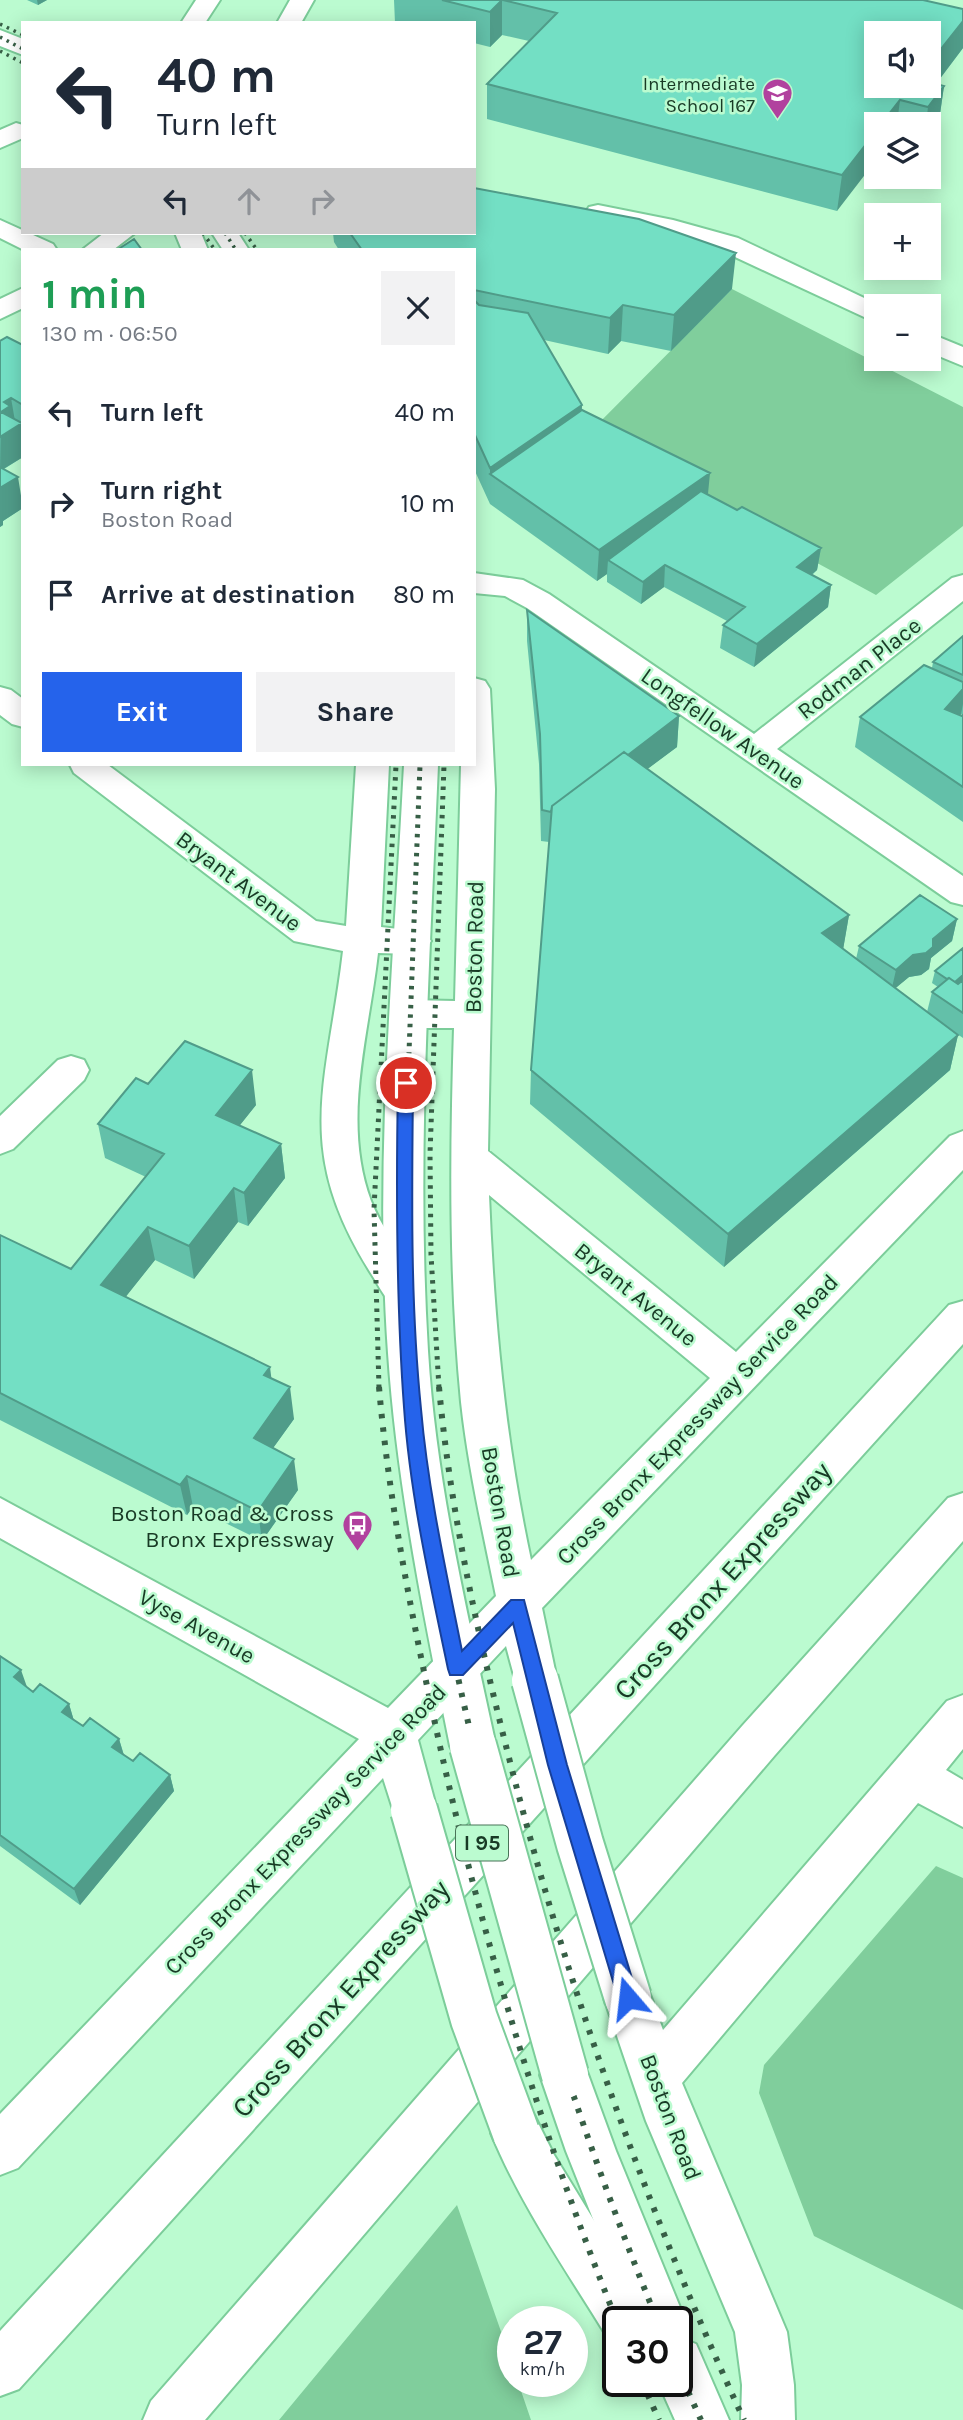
<!DOCTYPE html>
<meta charset="utf-8">
<style>
body{margin:0;font-family:Karla,sans-serif;background:#f2f2f3;color:#1f2937;height:100vh;display:flex;flex-direction:column;font-size:26px;white-space:nowrap}
*{box-sizing:border-box;margin:0}
p{font-size:23px;color:#747a83}
.icon{flex:none;width:38px;height:38px;fill:none;stroke:currentColor;stroke-width:2;stroke-linecap:round;stroke-linejoin:round}
.map{position:relative;flex:1;overflow:hidden}
.panel{position:absolute;left:21px;top:248px;width:455px;height:518px;display:flex;flex-direction:column;background:#fff;border-radius:0px;box-shadow:0 4px 18px #0003}
.panel>*{flex:none}
.hud{position:absolute;left:21px;top:21px;width:455px;height:214px;border-radius:0px;box-shadow:0 4px 18px #0003;background:#fff;color:#1f2937;overflow:hidden}
.controls{position:absolute;left:864px;top:21px;display:grid;gap:14px}
.controls a{display:grid;place-items:center;width:77px;height:77px;border-radius:0px;background:#fff;box-shadow:0 4px 18px #0003;font-size:35px}
.speed{position:absolute;left:497px;top:2306px;display:flex;gap:14px;font-size:35px;font-weight:700;text-align:center}
.speed>*{display:grid;place-content:center;width:91px;height:91px;border-radius:50%;background:#fff;box-shadow:0 4px 18px #0003;line-height:1}
.speed small{font-size:18px;font-weight:400}
.speed .limit{border:4px solid #111;border-radius:10px;background:#fff;color:#111}
.pin{position:absolute;display:grid;place-items:center;width:60px;height:60px;color:#fff;margin:-30px;border:4px solid #fff;border-radius:50%;box-shadow:0 2px 7px #0007}
.me{position:absolute;width:77px;margin:-38px;rotate:343deg;stroke-linejoin:round;filter:drop-shadow(0 0 5px #0008)}
.turn{display:flex;align-items:center;gap:24px;height:147px;padding:0 21px;font-size:32px}
.turn .icon{width:91px;height:91px;stroke-width:2.5}
.turn b{display:block;font-size:49px;line-height:60px}
.lanes{display:flex;align-items:center;height:66px;padding:0 21px;background:#0003;justify-content:center;gap:35px;direction:ltr}
.lanes .off{opacity:.35}
.round{display:grid;place-items:center;flex:none;width:74px;height:74px;border-radius:0px;background:#f2f2f3}
.head{display:flex;align-items:center;justify-content:space-between;height:119px;padding:0 21px}
h1{font-size:42px;font-weight:700;line-height:52px;color:#1e9e55}
.primary-button{display:flex;gap:14px;margin-top:auto;padding:14px 21px}
.primary-button a{flex:1;height:80px;border-radius:0px;background:#2563eb;color:#fff;font-size:28px;font-weight:700;line-height:80px;text-align:center}
.primary-button a+a{background:#f2f2f3;color:#1f2937}
ul{padding:0;list-style:none}
li{display:flex;align-items:center;gap:21px;height:91px;padding:0 21px}
li div{flex:1}
li b{display:block;font-size:26px}
li em{font-style:normal}
.map>svg:first-child{display:block}
.green{fill:#80ce9c}
.lines{fill:none;stroke-linecap:round;stroke-linejoin:round}
.minor-casing{stroke:#7ccd9a;stroke-width:4}
.major-casing{stroke:#7ccd9a;stroke-width:4}
.highway-casing{stroke:#7ccd9a;stroke-width:4}
.minor{fill:#fff;fill-rule:evenodd}
.major{fill:#fff;fill-rule:evenodd}
.highway{fill:#fff;fill-rule:evenodd}
.rail-far2{stroke:#375f46;stroke-width:3.5;stroke-dasharray:2.5 5;stroke-linecap:butt}
.rail-far1{stroke:#375f46;stroke-width:5;stroke-dasharray:3.5 6;stroke-linecap:butt}
.rail{stroke:#375f46;stroke-width:6;stroke-dasharray:4.5 9;stroke-linecap:butt}
.minor-bridge-casing{stroke:#7ccd9a;stroke-width:50;stroke-linecap:butt}
.major-bridge-casing{stroke:#7ccd9a;stroke-width:50;stroke-linecap:butt}
.minor-bridge{stroke:#fff;stroke-width:46}
.major-bridge{stroke:#fff;stroke-width:46}
.wall{fill:#63c0a9}
.shaded-wall{fill:#509c89}
.building{fill:#73dfc4;stroke:#509c89;stroke-width:2}
.route{fill:#2563eb;stroke:#184099;stroke-width:2}
.labels{text-anchor:middle;stroke-width:5;stroke-linejoin:round;paint-order:stroke}
.far-poi-label{font-size:19px;fill:#183a25;stroke:#bbfbd0;text-anchor:end}
.shield{fill:#bbfbd0;stroke:#497458;stroke-width:2}
.shield-label{font-size:21px;font-weight:bold;fill:#183a25}
.street-label{font-size:23px;fill:#183a25;stroke:#bbfbd0}
.poi-label{font-size:23px;fill:#183a25;stroke:#bbfbd0;text-anchor:end}
.near-street-label{font-size:28px;fill:#183a25;stroke:#bbfbd0}
</style>
<div class="map">
<svg width="963" height="2420" viewBox="0 0 963 2420">
<rect width="100%" height="100%" fill="#bbfbd0"/>
<path class="green" d="M732 289 963 407V526L876 595 716 508 581 441Z
M936 1866 963 1878V2310L814 2236 759 2093 764 2065Z
M457 2205 513 2366V2382H518L531 2420H279Z"/>
<g class="lines">
<defs>
<path id="minor" d="M0 30 23 39V55L0 46Z
M16 123 23 125V138L0 148V130Z
M598 205 673 220 738 238 881 306H877V323L720 250 589 219 585 213 589 207Z
M0 220 53 244 57 250H24L0 238Z
M175 233H201L208 250H182Z
M929 333 963 347V366L929 352Z
M474 573 523 580 549 594 754 734 952 578 963 575V601L777 749 963 876V905L951 902 527 608 505 596 474 593Z
M474 678 485 681 490 689 495 789 488 1151 736 1352 950 1136 963 1131V1170L542 1608 557 1680 551 1694 535 1700 519 1694 506 1646 418 1740 437 1810 430 1825 414 1832 398 1825 383 1778 18 2168 0 2175V2114L359 1739 0 1538V1498L388 1708 496 1596C483 1532 468 1467 461 1402 449 1278 450 1153 454 1028H409L396 1024 391 1014 396 1004 409 1000 455 1001 461 765H474ZM489 1195 710 1378 531 1560C505 1439 494 1319 489 1195Z
M0 687 11 690 23 699V727L12 724 0 715Z
M70 765H108L316 921 346 926 356 765H389L381 927 425 932 431 941 425 950 413 954 378 953C369 1034 341 1121 371 1201 384 1234 409 1261 425 1293L419 1304C390 1314 386 1297 372 1275 292 1149 327 1086 343 951L294 941 74 773Z
M71 1056 84 1060 89 1070 84 1080 13 1149 0 1154V1116L58 1060Z
M963 1695V1749L946 1770 963 1780V1827L918 1803 682 2083 787 2332 794 2385 795 2420H741L742 2385 735 2332 646 2121 604 1998 611 1981 628 1974 645 1981 663 2030 947 1701Z
M516 2108 534 2115 554 2155 645 2304 653 2322H618V2344L609 2340C568 2273 521 2206 491 2133L498 2115Z"/>
<path id="major" d="M196 0H220L205 23H181Z
M290 0H314L301 23H277Z
M104 233H135L113 250H82Z
M212 233H238L249 250H223Z
M23 288V308L0 319V299Z
M404 765H438C430 960 416 1156 428 1351 436 1484 468 1616 496 1746L489 1761 473 1767 457 1761 450 1746C424 1616 397 1486 388 1353 374 1158 394 960 404 765Z
M565 2050 582 2058 616 2151 686 2322 680 2338 696 2344 729 2420H675L658 2382H677V2322H634L566 2151 540 2075 548 2058Z"/>
<path id="highway" d="M963 1301V1344L19 2389 0 2396V2331L949 1305Z
M963 1493V1541L775 1755 205 2420H143L151 2401 743 1725 948 1498Z"/>
</defs>
<use href="#minor" class="minor-casing"/>
<use href="#major" class="major-casing"/>
<use href="#highway" class="highway-casing"/>
<use href="#minor" class="minor"/>
<use href="#major" class="major"/>
<use href="#highway" class="highway"/>
<path class="rail-far2" d="M0 24 23 35
M0 37 23 49
M0 51 23 63
M203 233 215 250
M225 233 236 250
M245 233 257 250"/>
<path class="rail-far1" d="M379 1388 374 1209 396 765
M410 1388 403 1209 420 765
M439 1388 431 1255 430 1154 444 765"/>
<path class="rail" d="M379 1387C388 1492 408 1597 430 1700 475 1914 536 2121 618 2324
M409 1387C418 1492 440 1597 463 1700 511 1913 575 2120 658 2322
M439 1387C450 1509 477 1631 507 1750 565 1981 644 2203 744 2420
M677 2367 701 2420
M642 2382 659 2420"/>
<defs>
<path id="minor-bridge" d="M535 1680 580 1844 628 1998
M414 1810 474 2019 516 2133"/>
<path id="major-bridge" d="M473 1746 565 2075"/>
</defs>
<use href="#minor-bridge" class="minor-bridge-casing"/>
<use href="#major-bridge" class="major-bridge-casing"/>
<use href="#minor-bridge" class="minor-bridge"/>
<use href="#major-bridge" class="major-bridge"/>
</g>
<path class="wall" d="M27 0H47L38 5Z
M394 0H923L963 9V48L936 84 944 86 939 121 929 124H877L837 211 487 119V84L529 41 502 35 490 47 474 43V23H395Z
M333 233H474L732 289 671 351 621 341 608 354 544 340 582 410 708 495 737 510 821 548 817 570 812 575 831 585 828 607 754 667 720 648 723 625 727 621 664 587 641 604 607 582V574L597 581 490 504 474 469V250H339L334 242Z
M0 341 23 345V457L4 469 23 504V508L3 521V525L0 527Z
M527 610 679 716 677 747 647 769 849 915 843 949 856 959 859 946 957 919 952 941 931 958 929 969 921 975 909 977 895 988 927 1012 932 992 938 987 932 983 935 971 963 948V1038L947 1027 958 1035 950 1070 724 1267 530 1104 531 1070 549 842 541 841 539 764 527 641Z
M963 636V715L961 714 960 715 962 716 963 715V822L855 747 860 717 932 668 933 662Z
M148 1084 256 1105 239 1126 281 1144 285 1178 248 1226 238 1222 194 1279 155 1260 125 1297 271 1378 294 1419 273 1448 298 1490 262 1541 193 1507 187 1515 0 1420V1235L71 1269 146 1177 105 1158 98 1124Z
M0 1656 27 1687 33 1692 69 1704 74 1721 83 1726 119 1739 124 1755 133 1761 170 1775 174 1791 80 1905 0 1846Z"/>
<path class="shaded-wall" d="M37 0H47L38 5Z
M502 0V35L490 47V12Z
M963 21V48L920 105 929 86V64Z
M944 86 939 121 929 134V124H926L928 107Z
M900 100 897 124H881Z
M877 130V159L837 211 842 175Z
M736 253 732 289 671 351 674 315Z
M623 305 621 341 608 354 610 318Z
M11 398 16 427 22 423 23 457 0 471 1 412 4 402Z
M582 405 581 441 490 474V468Z
M710 473 707 504 608 560 607 574 597 581 599 550Z
M18 477 23 508 3 521V525L0 527V488Z
M821 548 817 570 794 589 797 567Z
M665 565 664 587 641 604 643 582Z
M831 585 828 607 754 667 757 644Z
M963 689V704L961 714 939 739 945 709Z
M679 716 677 747 550 842 551 812Z
M849 915 843 950 822 933Z
M957 919 952 941 931 958 929 969 921 975 909 977 891 992 896 970Z
M963 975V985L953 983Z
M958 1035 950 1070 724 1267 728 1234Z
M252 1070 256 1105 221 1149 216 1115Z
M281 1144 285 1178 248 1226 244 1193Z
M234 1188 238 1222 194 1279 189 1246Z
M148 1227 155 1260 109 1318 101 1285Z
M270 1367 274 1399 264 1375Z
M290 1387 294 1419 258 1469 254 1438Z
M294 1459 298 1490 262 1541 258 1511Z
M187 1476 193 1507 187 1515 180 1485Z
M21 1670 27 1687 14 1677Z
M69 1704 74 1721 62 1712Z
M119 1739 124 1756 112 1747Z
M170 1775 174 1791 80 1905 74 1889Z"/>
<path class="building" d="M442 0H502L490 12Z
M503 0H923L963 9V21L929 64V33H877V86H929V82L944 86 928 107 900 100 881 124H877V130L842 175 487 84 557 13Z
M474 188 639 219 736 253 674 315 623 305 610 318 474 290V250H362L350 233H474Z
M134 239 142 250H117Z
M474 300 479 305 528 313 582 405 490 468 474 433Z
M7 337 23 345V405L11 398 4 402 10 406 1 412 22 423 0 437V341Z
M582 410 710 473 599 550 490 474Z
M0 467 18 477 0 488Z
M701 491 737 510 742 507 821 548 797 567 831 585 757 644 723 625 745 607 665 565 643 582 608 560Z
M527 610 679 716 628 755 624 752 552 806 551 812 542 810 540 734Z
M963 636V675L933 662Z
M924 665 963 682V689L945 709 962 716 963 715V787L860 717Z
M624 752 849 915 822 933 958 1035 728 1234 531 1070 552 806Z
M920 895 957 919 933 939V947L926 953 913 955 896 970 859 946Z
M963 948V975L955 982 949 978 947 979 935 971Z
M949 978 958 984 963 980V1013L932 992Z
M185 1041 252 1070 216 1115 281 1144 244 1193 234 1188 189 1246 148 1227 101 1285 270 1367 264 1375 290 1387 254 1438 294 1459 258 1511 187 1476 180 1485 0 1393V1235L71 1269 164 1154 98 1124 136 1078 148 1084Z
M0 1656 21 1670 14 1677 33 1692 40 1684 69 1704 62 1712 83 1726 90 1718 119 1739 112 1747 133 1761 140 1753 170 1775 74 1889 0 1835Z"/>
<path class="route" d="M406 1077 413 1083C412 1191 410 1300 421 1409 428 1490 446 1571 462 1651L511 1600H524L567 1765 638 1998 635 2005 628 2008 621 2005 618 1998 548 1765 513 1623 463 1675H450L448 1669C430 1583 410 1495 404 1407 396 1299 396 1191 398 1083Z"/>
<defs>
<symbol id="school-pin" viewBox="-11 -11 22 30"><path d="M0 17L-7.5 6A9.5 9.5 0 1 1 7.5 6Z" fill="#b1419e" stroke="#bbfbd0"/><path d="M0-5L7-2L0 1L-7-2ZM-4 1L0 2.5L4 1V4Q0 6-4 4Z" fill="#fff"/></symbol>
<symbol id="bus-pin" viewBox="-11 -11 22 30"><path d="M0 17L-7.5 6A9.5 9.5 0 1 1 7.5 6Z" fill="#b1419e" stroke="#bbfbd0"/><path d="M-5-6H5V4H4V6H2V4H-2V6H-4V4H-5ZM-3.5-4V0h7V-4ZM-3.5 1.2v1.5H-2V1.2ZM2 1.2v1.5H3.5V1.2Z" fill="#fff"/></symbol>
</defs>
<g fill-rule="evenodd">
<use href="#school-pin" x="760" y="76" width="35" height="47"/>
<use href="#bus-pin" x="340" y="1508" width="35" height="47"/>
</g>
<g class="labels">
<g class="far-poi-label">
<text x="755" y="90">Intermediate<tspan x="755" dy="22">School 167</tspan></text>
</g>
<rect class="shield" x="456" y="1825.5" width="52" height="35" rx="5"/>
<g class="shield-label">
<text x="482" y="1850">I 95</text>
</g>
<g class="street-label">
<text transform="translate(859 668) rotate(-38)" y="8">Rodman Place</text>
<text transform="translate(723 728) rotate(35)" y="8">Longfellow Avenue</text>
<text transform="translate(239 881) rotate(37)" y="8">Bryant Avenue</text>
<text transform="translate(474 947) rotate(-89)" y="8">Boston Road</text>
<text transform="translate(636 1294) rotate(39)" y="8">Bryant Avenue</text>
<text transform="translate(697 1419) rotate(-46)" y="8">Cross Bronx Expressway Service Road</text>
<text transform="translate(501 1512) rotate(80)" y="8">Boston Road</text>
<text transform="translate(197 1626) rotate(29)" y="8">Vyse Avenue</text>
<text transform="translate(305 1829) rotate(-46)" y="8">Cross Bronx Expressway Service Road</text>
<text transform="translate(671 2117) rotate(69)" y="8">Boston Road</text>
</g>
<g class="poi-label">
<text x="334" y="1521">Boston Road &amp; Cross<tspan x="334" dy="26">Bronx Expressway</tspan></text>
</g>
<g class="near-street-label">
<text transform="translate(722 1580) rotate(-48)" y="10">Cross Bronx Expressway</text>
<text transform="translate(340 1998) rotate(-48)" y="10">Cross Bronx Expressway</text>
</g>
</g>
</svg>
<div class="controls">
<a><svg class="icon" aria-label="sound" viewBox="0 0 24 24"><path d="M4 9h4l5-4v14l-5-4H4zM17 9q2 3 0 6"/></svg></a>
<a><svg class="icon" aria-label="layers" viewBox="0 0 24 24"><path d="M12 4l9 5-9 5-9-5zM3 14l9 5 9-5"/></svg></a>
<a>+</a>
<a>−</a>
</div>
<div class="speed"><div>27<small>km/h</small></div><div class="limit">30</div></div>
<div class="pin" style="left:406px;top:1083px;background:#d93025"><svg class="icon" aria-label="arrive" viewBox="0 0 24 24"><path d="M6 21V4h12l-3 4 3 4H6"/></svg></div>
<svg class="me" style="left:628px;top:1998px" viewBox="-20 -20 40 40"><path d="M0-17L14 15 0 8-14 15z" fill="#2563eb" stroke="#fff" stroke-width="4"/></svg>
<div class="hud">
<div class="turn"><svg class="icon" aria-label="left" viewBox="0 0 24 24"><path d="M17 20v-9H6M10 6l-5 5 5 5"/></svg><div><b>40 m</b>Turn left</div></div>
<div class="lanes"><svg class="icon" aria-label="left" viewBox="0 0 24 24"><path d="M17 20v-9H6M10 6l-5 5 5 5"/></svg><svg class="icon off" aria-label="ahead" viewBox="0 0 24 24"><path d="M12 20V5M6 11l6-6 6 6"/></svg><svg class="icon off" aria-label="right" viewBox="0 0 24 24"><path d="M7 20v-9h11M14 6l5 5-5 5"/></svg></div>
</div>
<section class="panel">
<div class="head"><div><h1>1 min</h1><p>130 m · 06:50</p></div><a class="round"><svg class="icon" aria-label="close" viewBox="0 0 24 24"><path d="M6 6l12 12M18 6L6 18"/></svg></a></div>
<ul>
<li><svg class="icon" aria-label="left" viewBox="0 0 24 24"><path d="M17 20v-9H6M10 6l-5 5 5 5"/></svg><div><b>Turn left</b></div><em>40 m</em></li>
<li><svg class="icon" aria-label="right" viewBox="0 0 24 24"><path d="M7 20v-9h11M14 6l5 5-5 5"/></svg><div><b>Turn right</b><p>Boston Road</p></div><em>10 m</em></li>
<li><svg class="icon" aria-label="arrive" viewBox="0 0 24 24"><path d="M6 21V4h12l-3 4 3 4H6"/></svg><div><b>Arrive at destination</b></div><em>80 m</em></li>
</ul>
<div class="primary-button"><a>Exit</a><a>Share</a></div>
</section>
</div>
